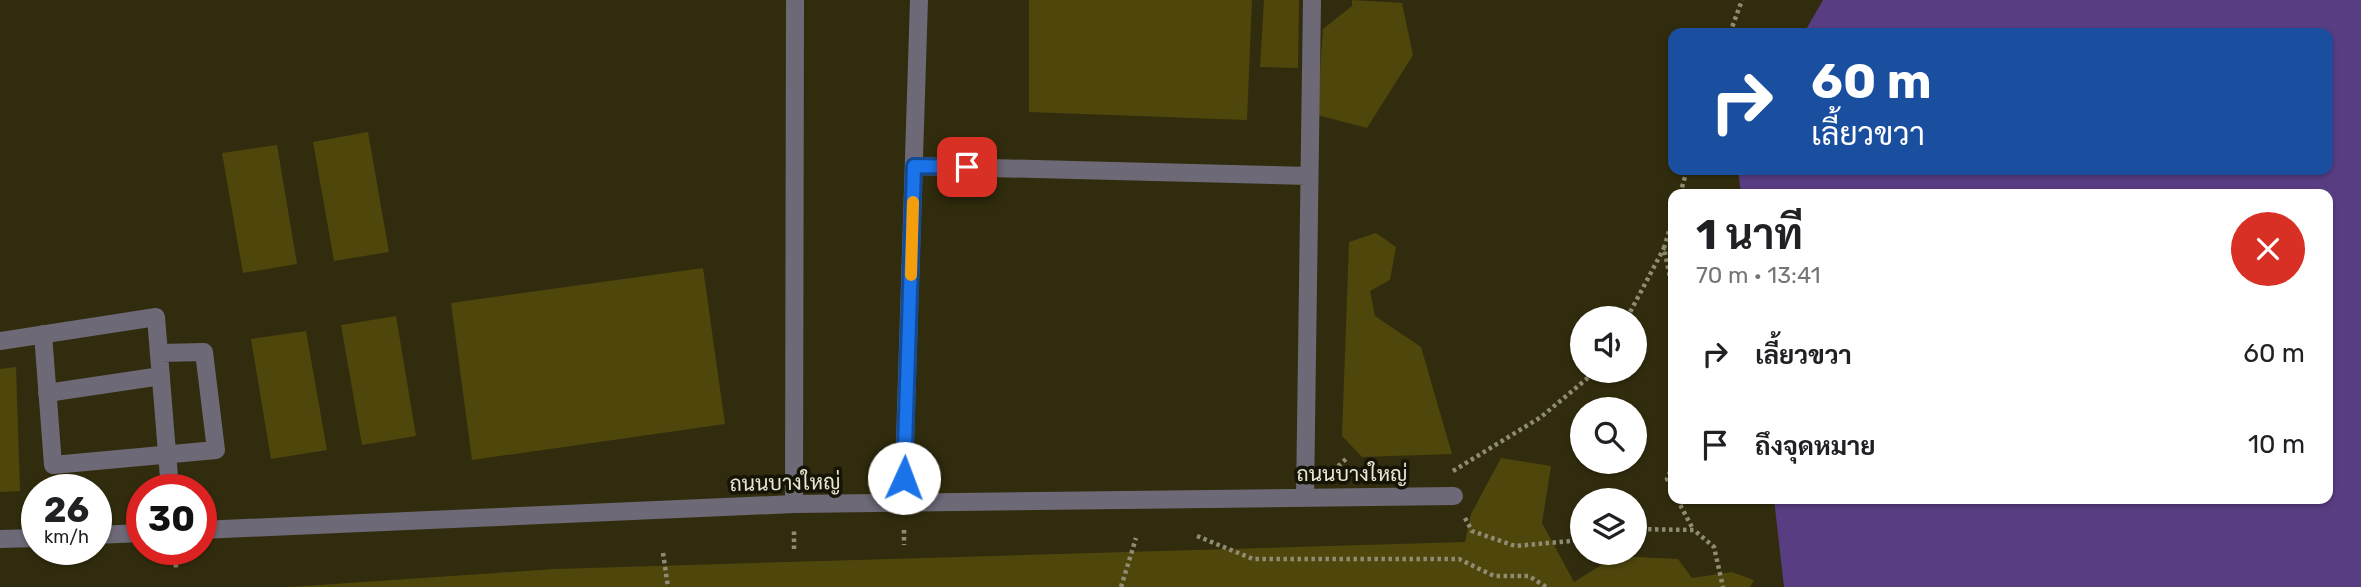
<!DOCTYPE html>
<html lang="th">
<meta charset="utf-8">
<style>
body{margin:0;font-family:Rubik,Sarabun,sans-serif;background:#f6f6f6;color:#202124;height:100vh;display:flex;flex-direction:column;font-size:26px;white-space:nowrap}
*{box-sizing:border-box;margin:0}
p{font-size:23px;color:#757577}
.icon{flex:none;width:38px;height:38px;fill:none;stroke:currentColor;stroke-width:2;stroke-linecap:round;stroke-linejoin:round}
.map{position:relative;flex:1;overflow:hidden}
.details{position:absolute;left:1668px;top:189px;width:665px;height:315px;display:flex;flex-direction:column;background:#fff;border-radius:14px;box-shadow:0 2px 5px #0004}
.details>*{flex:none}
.guide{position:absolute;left:1668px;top:28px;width:665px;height:147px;border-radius:14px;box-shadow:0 2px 5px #0004;background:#1a4fa0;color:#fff;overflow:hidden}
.tools{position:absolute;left:1570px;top:306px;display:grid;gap:14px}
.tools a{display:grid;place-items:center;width:77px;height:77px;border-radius:50%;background:#fff;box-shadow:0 2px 5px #0004;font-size:35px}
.speed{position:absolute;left:21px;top:474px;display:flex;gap:14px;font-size:35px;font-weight:700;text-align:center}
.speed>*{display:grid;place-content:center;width:91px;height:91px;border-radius:50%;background:#fff;box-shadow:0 2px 5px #0004;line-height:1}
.speed small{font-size:18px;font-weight:400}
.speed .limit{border:10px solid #d22;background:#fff;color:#111}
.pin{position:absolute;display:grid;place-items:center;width:60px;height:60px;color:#fff;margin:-30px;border-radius:14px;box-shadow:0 4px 10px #0006}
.me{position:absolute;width:77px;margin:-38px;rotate:2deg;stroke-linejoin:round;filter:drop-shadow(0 0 5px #0008)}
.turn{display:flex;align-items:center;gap:24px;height:147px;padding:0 28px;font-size:32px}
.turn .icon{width:91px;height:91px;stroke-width:2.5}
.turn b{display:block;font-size:49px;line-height:60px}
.round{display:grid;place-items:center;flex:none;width:74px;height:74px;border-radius:37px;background:#f6f6f6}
.headline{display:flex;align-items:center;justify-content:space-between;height:119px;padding:0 28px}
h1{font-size:42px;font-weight:700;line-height:52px}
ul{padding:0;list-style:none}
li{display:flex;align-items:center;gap:21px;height:91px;padding:0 28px}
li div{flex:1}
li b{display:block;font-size:26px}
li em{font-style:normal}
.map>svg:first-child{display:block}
.green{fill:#4f460c}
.water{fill:#593d83}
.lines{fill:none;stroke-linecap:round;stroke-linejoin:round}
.path{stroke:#908c74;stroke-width:4.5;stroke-dasharray:3.5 3.5;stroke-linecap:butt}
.minor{stroke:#6d6977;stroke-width:18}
.route-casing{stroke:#114b97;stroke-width:18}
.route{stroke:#1a73e8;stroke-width:12}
.slow{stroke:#f59e0b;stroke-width:12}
.labels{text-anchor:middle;stroke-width:7;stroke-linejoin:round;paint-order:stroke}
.street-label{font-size:21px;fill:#e9e6d4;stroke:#161407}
</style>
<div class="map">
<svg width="2361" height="587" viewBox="0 0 2361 587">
<rect width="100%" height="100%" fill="#312c0d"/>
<path class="green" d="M1029 0H1252L1247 120 1029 112Z
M1264 0H1299L1298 68 1260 67Z
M1352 0 1402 3 1413 55 1367 128 1317 115 1323 29 1352 6Z
M368 132 389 252 334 261 313 142Z
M277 145 297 264 243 273 222 153Z
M1376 233 1396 247 1390 280 1370 291 1375 316 1421 347 1452 454 1362 457 1342 436 1349 242Z
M703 268 725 424 472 460 451 303Z
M396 316 416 436 362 445 341 325Z
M306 331 327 450 271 459 251 339Z
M16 367 20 491 0 492V369Z
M1501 458 1551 466 1542 523 1574 582 1616 556 1678 559 1692 578 1732 572 1754 580 1750 587H290L555 569 1465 542 1471 514Z"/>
<path class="water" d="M1823 0H2361V587H1784L1774 499H2328V194H1741L1738 170H2328V33H1804Z"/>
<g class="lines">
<path class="path" d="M1730 33 1742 0
M1680 194 1687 170
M1673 218 1664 248 1673 293
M1627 318 1664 248
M1673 465 1667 479 1673 491
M1333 471 1347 458
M1453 471 1541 417 1596 371
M1677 499 1693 529
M1465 518 1472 531 1515 546 1582 540
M1634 529 1694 530 1714 547 1723 587
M904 530V545
M1197 536 1253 559H1459L1494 576H1529L1546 587
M794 549V529
M175 550 176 568
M663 553 668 587
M1121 587 1136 538"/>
<path class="minor" d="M914 166 1309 176
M43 334 53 465 216 450 204 352 159 353
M0 341 156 317 170 490
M47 393 161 376
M1305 497 1312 0
M794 504 795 0
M903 504 919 0
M201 530 794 504 1454 496
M96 535 142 533
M0 539 37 538"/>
</g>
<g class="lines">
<defs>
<path id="route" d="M904 478 914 166 967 167"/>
</defs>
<use href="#route" class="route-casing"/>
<use href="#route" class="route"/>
<path class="slow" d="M911 275 913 202"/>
</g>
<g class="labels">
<g class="street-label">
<text x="1352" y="481">ถนนบางใหญ่</text>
<text transform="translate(785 483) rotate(-1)" y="7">ถนนบางใหญ่</text>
</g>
</g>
</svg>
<div class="tools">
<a><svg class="icon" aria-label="sound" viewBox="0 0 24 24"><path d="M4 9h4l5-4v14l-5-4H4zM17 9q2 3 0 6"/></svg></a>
<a><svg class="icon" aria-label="search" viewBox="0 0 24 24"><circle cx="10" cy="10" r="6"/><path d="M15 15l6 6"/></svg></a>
<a><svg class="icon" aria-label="layers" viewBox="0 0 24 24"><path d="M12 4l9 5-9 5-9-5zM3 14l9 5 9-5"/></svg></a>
</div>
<div class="speed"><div>26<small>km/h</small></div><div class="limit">30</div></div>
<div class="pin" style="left:967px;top:167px;background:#d93025"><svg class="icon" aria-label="arrive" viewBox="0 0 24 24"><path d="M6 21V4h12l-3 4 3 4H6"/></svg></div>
<svg class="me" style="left:904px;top:478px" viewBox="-20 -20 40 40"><circle r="19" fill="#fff"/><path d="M0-13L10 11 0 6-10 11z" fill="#1a73e8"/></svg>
<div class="guide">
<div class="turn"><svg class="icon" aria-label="right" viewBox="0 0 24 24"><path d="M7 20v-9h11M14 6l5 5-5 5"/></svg><div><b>60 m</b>เลี้ยวขวา</div></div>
</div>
<section class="details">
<div class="headline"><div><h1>1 นาที</h1><p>70 m · 13:41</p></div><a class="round" style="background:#d93025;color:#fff"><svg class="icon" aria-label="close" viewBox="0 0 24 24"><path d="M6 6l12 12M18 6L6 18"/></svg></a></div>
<ul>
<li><svg class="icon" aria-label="right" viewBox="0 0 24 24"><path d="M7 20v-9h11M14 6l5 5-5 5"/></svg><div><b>เลี้ยวขวา</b></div><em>60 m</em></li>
<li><svg class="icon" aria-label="arrive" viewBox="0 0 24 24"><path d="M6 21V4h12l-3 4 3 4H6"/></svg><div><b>ถึงจุดหมาย</b></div><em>10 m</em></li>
</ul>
</section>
</div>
